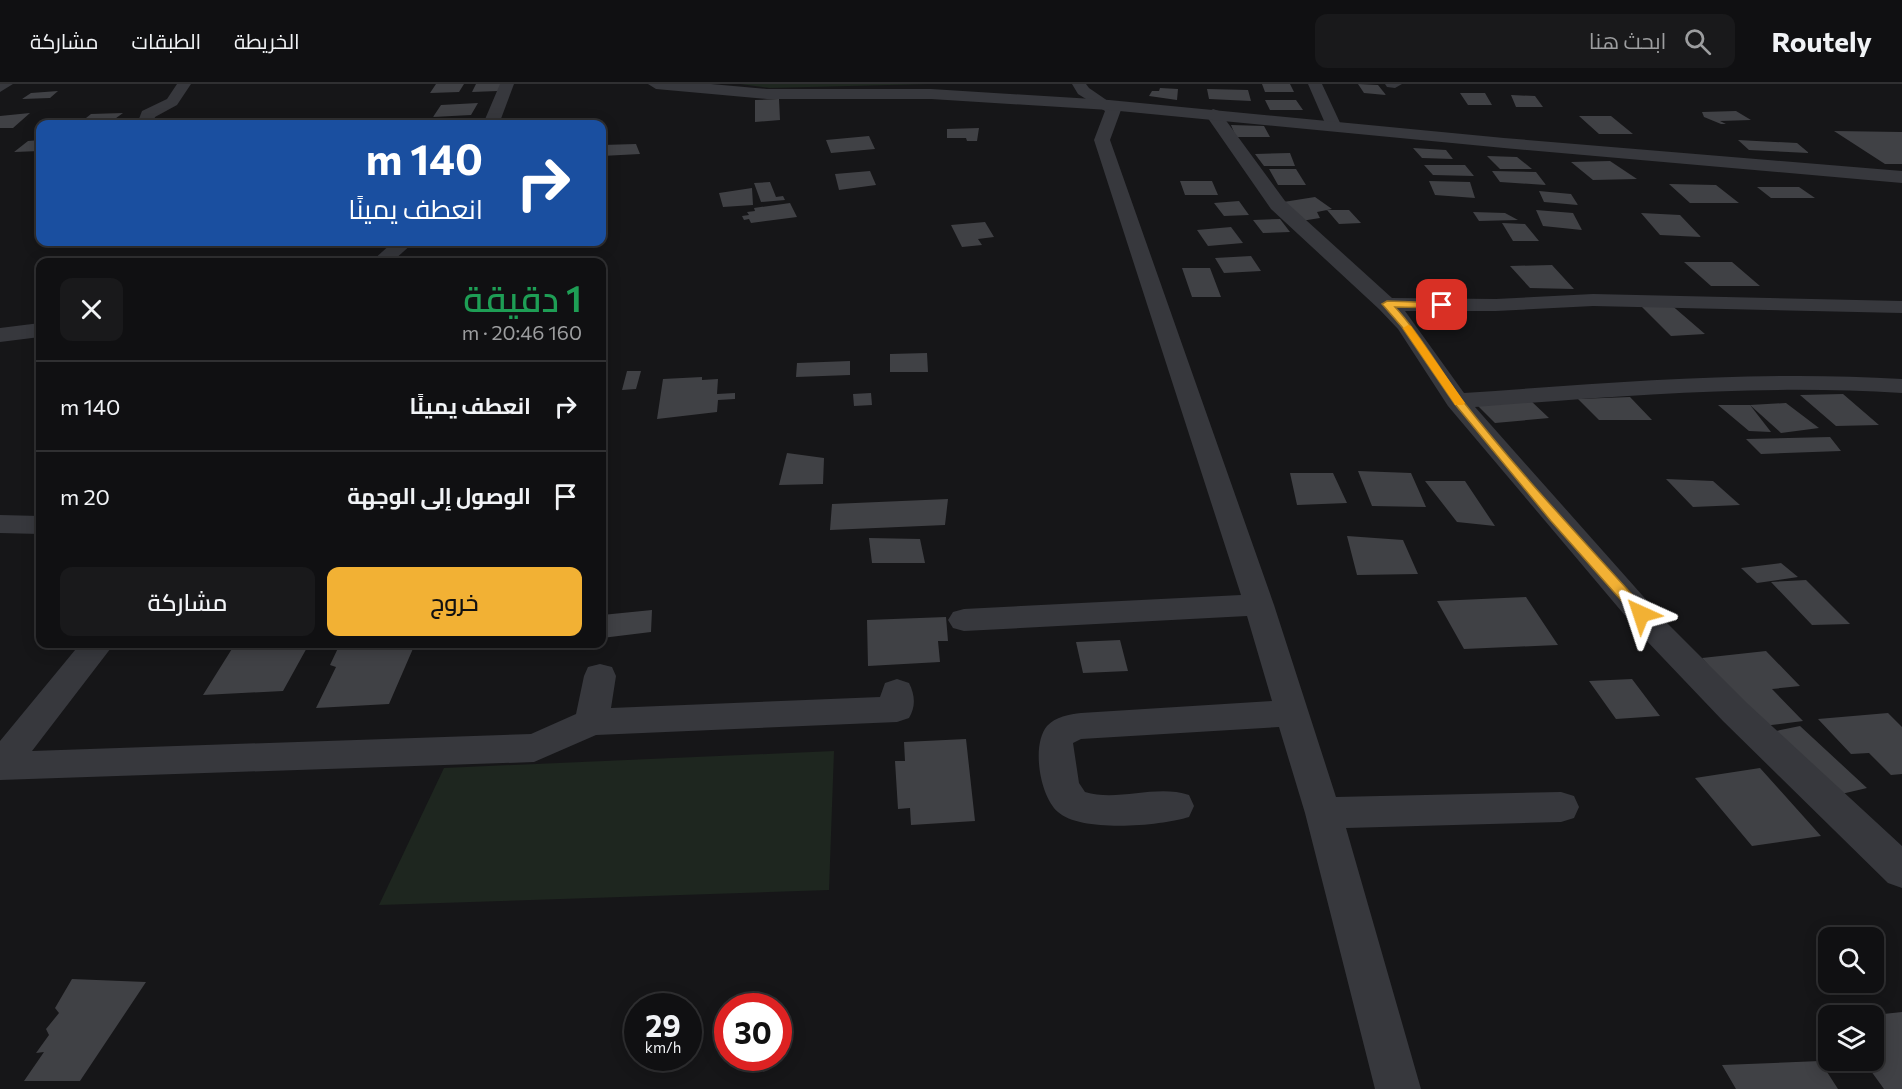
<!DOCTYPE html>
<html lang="ar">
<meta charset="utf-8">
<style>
body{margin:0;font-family:Commissioner,Cairo,sans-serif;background:#19191b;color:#f1f3f6;direction:rtl;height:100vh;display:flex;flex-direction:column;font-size:22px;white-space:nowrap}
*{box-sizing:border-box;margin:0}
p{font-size:20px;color:#9c9d9f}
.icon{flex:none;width:33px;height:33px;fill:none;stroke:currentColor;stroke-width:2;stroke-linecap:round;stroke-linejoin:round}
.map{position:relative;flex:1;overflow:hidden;direction:ltr}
.drawer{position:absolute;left:36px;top:174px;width:570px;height:390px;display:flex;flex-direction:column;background:#101012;border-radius:12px;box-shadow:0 3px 15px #0003,0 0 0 2px #303032;direction:rtl}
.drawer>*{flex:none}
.banner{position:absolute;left:36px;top:36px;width:570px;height:126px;border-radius:12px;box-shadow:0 3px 15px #0003,0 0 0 2px #303032;direction:rtl;background:#1a4fa0;color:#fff;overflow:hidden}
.fabs{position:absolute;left:1818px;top:843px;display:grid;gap:12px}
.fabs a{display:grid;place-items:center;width:66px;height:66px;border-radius:12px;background:#101012;box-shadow:0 3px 15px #0003,0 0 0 2px #303032;font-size:30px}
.speed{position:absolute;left:624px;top:909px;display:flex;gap:12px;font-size:30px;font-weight:700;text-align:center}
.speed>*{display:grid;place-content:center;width:78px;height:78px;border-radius:50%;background:#101012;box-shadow:0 3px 15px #0003,0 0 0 2px #303032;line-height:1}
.speed small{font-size:15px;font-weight:400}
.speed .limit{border:9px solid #d22;background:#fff;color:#111}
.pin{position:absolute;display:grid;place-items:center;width:51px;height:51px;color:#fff;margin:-26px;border-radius:12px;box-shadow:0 3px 9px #0006}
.me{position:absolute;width:66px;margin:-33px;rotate:318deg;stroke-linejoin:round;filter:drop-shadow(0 0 4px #0008)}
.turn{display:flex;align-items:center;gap:21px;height:126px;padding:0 24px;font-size:27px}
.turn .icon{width:78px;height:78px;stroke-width:2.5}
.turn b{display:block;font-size:42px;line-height:51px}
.round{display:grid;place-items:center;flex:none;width:63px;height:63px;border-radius:12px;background:#19191b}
.summary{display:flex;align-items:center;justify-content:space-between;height:102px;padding:0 24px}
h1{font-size:36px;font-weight:600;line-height:45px;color:#1e9e55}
.action{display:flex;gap:12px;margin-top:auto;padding:12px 24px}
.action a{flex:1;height:69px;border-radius:12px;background:#f2b134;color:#111;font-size:24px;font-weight:600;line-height:69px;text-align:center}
.action a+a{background:#19191b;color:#f1f3f6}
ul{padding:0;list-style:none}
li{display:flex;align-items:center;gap:18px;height:90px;padding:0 24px;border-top:2px solid #303032}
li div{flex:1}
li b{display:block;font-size:22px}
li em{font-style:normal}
header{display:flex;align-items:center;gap:36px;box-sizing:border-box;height:84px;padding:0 30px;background:#101012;border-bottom:2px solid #303032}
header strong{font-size:28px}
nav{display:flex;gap:33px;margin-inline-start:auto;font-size:21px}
.search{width:420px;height:54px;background:#19191b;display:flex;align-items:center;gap:15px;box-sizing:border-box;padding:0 21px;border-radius:12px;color:#9c9d9f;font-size:22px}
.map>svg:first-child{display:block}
.green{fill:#1e261f}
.building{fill:#404145}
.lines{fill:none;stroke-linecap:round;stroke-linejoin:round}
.minor{fill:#37383d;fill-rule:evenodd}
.tertiary{fill:#37383d;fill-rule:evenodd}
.route{fill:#f2b134;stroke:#9d7322;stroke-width:1.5}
.slow{fill:#f59e0b}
</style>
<header>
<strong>Routely</strong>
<div class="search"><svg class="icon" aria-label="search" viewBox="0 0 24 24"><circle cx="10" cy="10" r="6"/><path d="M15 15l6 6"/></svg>ابحث هنا</div>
<nav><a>الخريطة</a><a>الطبقات</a><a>مشاركة</a></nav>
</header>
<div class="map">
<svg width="1902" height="1005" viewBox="0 0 1902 1005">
<rect width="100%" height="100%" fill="#161618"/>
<path class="green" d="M740 0H930L770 4Z
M834 667 829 806 379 821 444 684Z"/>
<path class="building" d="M436 0H464L459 8 430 9Z
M476 0H502L498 7 472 8Z
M1262 0H1290L1294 8H1265Z
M1358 0 1378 1 1386 11 1364 9Z
M1160 4 1178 5 1177 16 1149 12 1152 7H1159Z
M1207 5 1248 6 1251 17 1209 15Z
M58 7 50 14 22 15 31 9Z
M1460 9H1485L1492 21H1468Z
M1511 11 1535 12 1543 23H1516Z
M779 15 780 36 755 38V16Z
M1265 16H1296L1303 26H1270Z
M478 19 471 31 433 33 441 21Z
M1736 27 1751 36 1720 37 1726 40H1721L1704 33 1702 28Z
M30 29 13 44H0V32Z
M123 29 108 40H85L94 34H86L91 30Z
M1579 32H1611L1633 50H1599Z
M1231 41 1264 42 1270 53H1236Z
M979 44 977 57H967L966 54H947V45Z
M1834 47 1902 48V80H1885Z
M869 52 875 65 831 69 826 56Z
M40 56V67L14 68 28 57Z
M1738 56 1797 59 1809 69 1749 66Z
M636 60 640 70 602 72V61Z
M1413 64 1446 66 1453 75 1422 74Z
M1290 69 1295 82H1264L1255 70Z
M1487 72 1517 73 1532 85H1500Z
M1610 77 1637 95 1593 96 1571 78Z
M1424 81H1465L1474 92 1433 91Z
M1269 85H1296L1306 101H1278Z
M870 87 876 101 839 106 835 90Z
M1492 87 1536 88 1546 101 1500 98Z
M1180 97H1212L1218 111H1185Z
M1429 97 1470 98 1475 114 1435 111Z
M770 98 776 113 783 112 785 116 761 118 754 99Z
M1669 100 1716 101 1739 119H1690Z
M1757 103H1799L1815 114H1771Z
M752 104 753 121 723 123 719 109Z
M1539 107 1571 110 1578 121 1544 118Z
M1315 113 1332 125 1317 128 1320 134 1301 137 1277 119Z
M1239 117 1249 131 1224 132 1214 119Z
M790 119 797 133 751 139 749 135 744 136 742 132 749 131 747 128 755 127 754 124Z
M1327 126H1349L1361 139 1339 140Z
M1536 126 1573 129 1582 146 1543 142Z
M1473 128 1505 129 1518 136 1479 137Z
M1641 129 1680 131 1701 153 1660 151Z
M1280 135 1290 148 1263 149 1253 136Z
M985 138 994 153 978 155 982 161 962 163 951 141Z
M1502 139 1525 140 1539 157H1513Z
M1231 143 1243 159 1208 162 1197 146Z
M1251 172 1261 187 1224 189 1215 174Z
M1684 178H1732L1760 202H1711Z
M1552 181 1574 205 1530 204 1510 182Z
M1182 184H1210L1221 213H1192Z
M1669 219 1705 250 1671 252 1641 222Z
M927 269 928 288H890V270Z
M850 277V291L796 293 797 279Z
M627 287H641L636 305 622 306Z
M702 293V296L718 295 717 310 735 309V315L718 316 717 328 657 335 663 295Z
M871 309 872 321 854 322 853 310Z
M1843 310 1879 341 1836 342 1800 311Z
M1630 313 1652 336H1599L1578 315Z
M1530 316 1549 334 1495 339 1478 322Z
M1786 319 1819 344 1781 349 1750 321Z
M1718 321H1750L1771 348 1749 347Z
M1830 353 1841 367 1761 370 1746 355Z
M787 369 824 374 823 400 779 401Z
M1358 387 1411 389 1426 423 1372 422Z
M1290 389H1333L1347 419 1297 421Z
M1666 395 1713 397 1740 421 1693 423Z
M1425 397H1465L1495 442 1457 438Z
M948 415 945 441 830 446 832 420Z
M1347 452 1403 456 1418 490 1357 491Z
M869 454 920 455 925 479H872Z
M1781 479 1798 493 1757 499 1741 484Z
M1806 496 1850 540 1812 541 1771 498Z
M1526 513 1558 561 1464 565 1437 517Z
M652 526 651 548 602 554V531Z
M946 533 948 557H938L940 578 868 582 867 536Z
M1120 556 1128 587 1083 589 1076 558Z
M235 560H309L283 607 203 611Z
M365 560H415L389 620 316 624 336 583 330 581 339 562Z
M1766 567 1800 602 1772 605 1803 637 1763 642 1702 574Z
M1632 595 1660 632 1616 635 1589 597Z
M1888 629 1902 643V690L1891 691 1869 669 1851 670 1818 635Z
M1800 642 1867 704 1837 711 1771 648Z
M966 655 975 737 911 741 910 724 898 725 895 677H905L904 658Z
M1760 684 1821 752 1752 762 1695 694Z
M72 895 146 898 80 997H24L44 968 36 969 49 951 46 945 59 929 55 924Z
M1902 928V1005H1884L1863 976H1874V931Z
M1820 977 1838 1005H1736L1722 981Z"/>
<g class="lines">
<path class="minor" d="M0 0H13L0 8Z
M177 0H191L177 21 155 33 153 40H137L142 27 167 15Z
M500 0H514L499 40H483Z
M1072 0H1086L1089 4 1121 26 1110 56 1274 521 1336 713 1561 708 1574 712 1579 723 1574 734 1561 738 1346 744 1421 1005H1375L1305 729 1279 643 1081 655 1073 659 1079 699 1085 708C1118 718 1156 700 1189 711L1194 722 1189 733C1161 742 1081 749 1058 728 1040 713 1031 661 1047 642 1055 633 1070 630 1081 629L1272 617 1247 532 964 547 953 544 948 536 953 528 964 525 1241 511 1094 56 1105 27 1078 10Z
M1308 0H1322L1342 43 1340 46H1328Z
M1385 0H1402L1395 4 1387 3Z
M1213 25 1219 27 1285 117 1392 214 1496 215 1593 210 1902 217V229L1593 222 1496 227H1405L1464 309C1610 299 1755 286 1902 295V309C1759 300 1618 312 1475 323L1666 538 1747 619 1902 762V804L1888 799 1723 637 1644 554 1448 322 1398 245 1379 225 1271 125 1205 30Z
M393 158H414L392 178H371Z
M40 239V253L0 258V244Z
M0 431 40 432V450L0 449Z
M80 560H114L32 667 531 650 576 630 584 592 588 583 600 580 612 583 616 592 611 624 880 613 885 599 897 595 909 599C915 611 916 622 909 634L897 638 596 651 534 678 0 696V657Z"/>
<path class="tertiary" d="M648 0H711L767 5H931L1109 16 1504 54 1902 87V99L1504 64 1109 26 931 15H767L656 5Z"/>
</g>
<path class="route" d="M1387 217 1445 219V223L1442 224 1395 223C1421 251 1439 285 1462 316 1519 389 1584 457 1646 526L1648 530 1646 533H1636L1551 437 1454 319 1402 243 1382 220Z"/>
<path class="slow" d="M1408 241 1411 242 1465 319 1463 321H1455L1454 319 1403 244Z"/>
</svg>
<div class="fabs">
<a><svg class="icon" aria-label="search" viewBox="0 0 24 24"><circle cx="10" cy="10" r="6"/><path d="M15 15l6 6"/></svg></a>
<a><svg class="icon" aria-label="layers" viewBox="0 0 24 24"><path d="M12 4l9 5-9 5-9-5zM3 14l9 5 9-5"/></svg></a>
</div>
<div class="speed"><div>29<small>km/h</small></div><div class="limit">30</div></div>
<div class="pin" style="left:1442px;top:221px;background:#d93025"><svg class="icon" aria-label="arrive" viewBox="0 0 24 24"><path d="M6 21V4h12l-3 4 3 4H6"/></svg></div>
<svg class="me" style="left:1641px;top:530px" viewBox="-20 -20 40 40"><path d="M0-17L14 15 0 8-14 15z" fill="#f2b134" stroke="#fff" stroke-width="4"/></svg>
<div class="banner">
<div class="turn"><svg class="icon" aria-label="right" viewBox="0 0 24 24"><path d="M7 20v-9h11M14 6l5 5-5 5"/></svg><div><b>140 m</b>انعطف يمينًا</div></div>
</div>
<section class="drawer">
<div class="summary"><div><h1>1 دقيقة</h1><p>160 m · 20:46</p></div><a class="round"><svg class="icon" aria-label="close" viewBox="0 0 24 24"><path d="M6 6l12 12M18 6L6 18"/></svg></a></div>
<ul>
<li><svg class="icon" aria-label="right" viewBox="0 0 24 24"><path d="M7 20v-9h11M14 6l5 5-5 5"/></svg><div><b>انعطف يمينًا</b></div><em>140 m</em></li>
<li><svg class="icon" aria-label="arrive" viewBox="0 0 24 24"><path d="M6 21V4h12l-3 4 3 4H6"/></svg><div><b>الوصول إلى الوجهة</b></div><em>20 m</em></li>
</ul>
<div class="action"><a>خروج</a><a>مشاركة</a></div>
</section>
</div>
